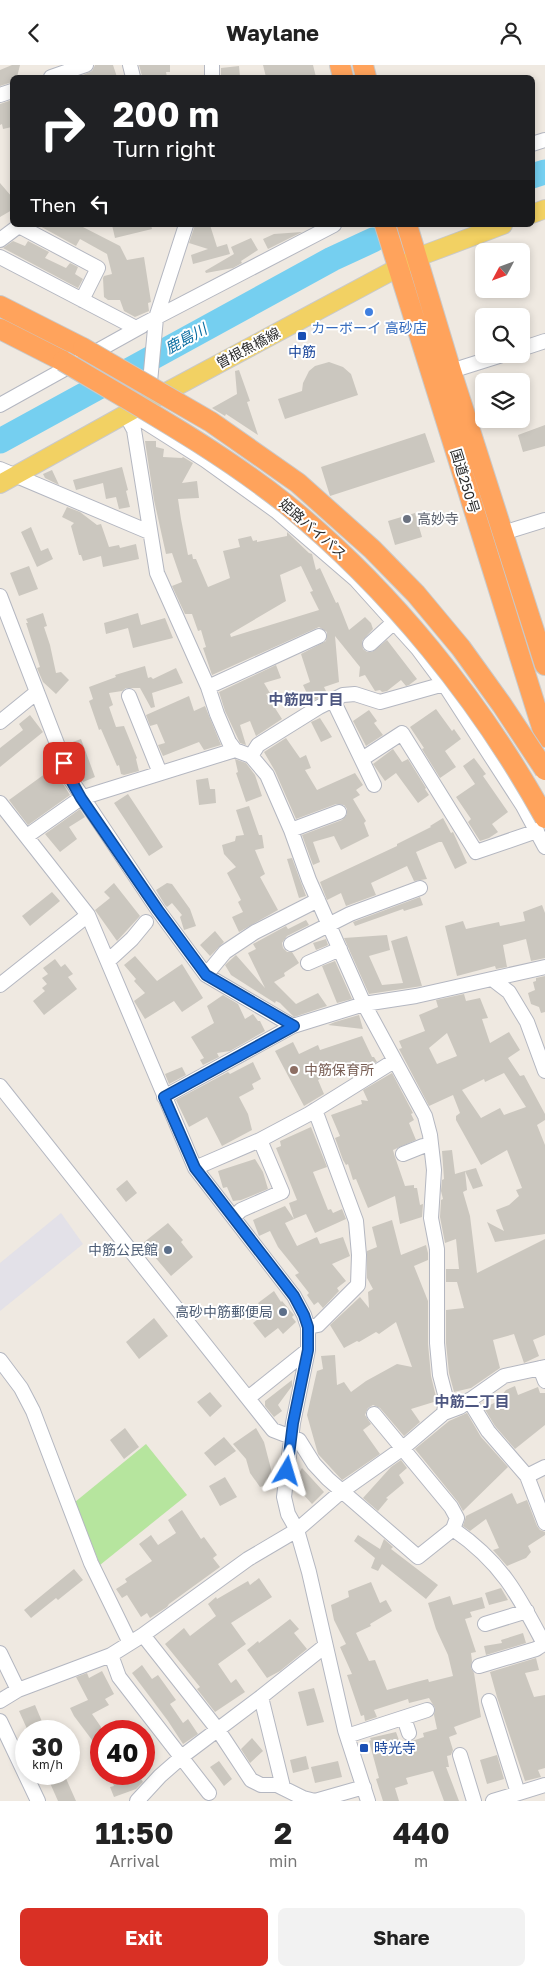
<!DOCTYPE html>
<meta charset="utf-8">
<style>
body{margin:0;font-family:"Golos Text","Noto Sans JP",sans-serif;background:#f2f2f2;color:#222;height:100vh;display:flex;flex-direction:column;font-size:19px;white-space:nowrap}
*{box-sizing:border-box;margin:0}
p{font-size:16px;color:#767676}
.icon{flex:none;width:28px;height:28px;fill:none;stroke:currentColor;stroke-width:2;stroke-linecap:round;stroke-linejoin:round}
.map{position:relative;height:1736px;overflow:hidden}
.details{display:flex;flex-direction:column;background:#fff;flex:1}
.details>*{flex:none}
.top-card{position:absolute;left:10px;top:10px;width:525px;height:152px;border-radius:8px;box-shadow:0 2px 8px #0003;background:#202124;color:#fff;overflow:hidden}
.needle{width:32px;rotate:229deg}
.buttons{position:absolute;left:475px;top:178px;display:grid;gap:10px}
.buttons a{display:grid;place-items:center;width:55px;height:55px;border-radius:8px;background:#fff;box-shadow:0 2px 8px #0003;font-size:25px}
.speed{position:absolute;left:15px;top:1655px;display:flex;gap:10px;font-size:25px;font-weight:700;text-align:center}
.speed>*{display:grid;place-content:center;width:65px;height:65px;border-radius:50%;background:#fff;box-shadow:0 2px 8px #0003;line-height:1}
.speed small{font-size:12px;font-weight:400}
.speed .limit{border:8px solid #d22;background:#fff;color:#111}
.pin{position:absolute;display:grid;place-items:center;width:42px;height:42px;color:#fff;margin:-21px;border-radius:10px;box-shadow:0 2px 8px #0006}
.me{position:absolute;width:55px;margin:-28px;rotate:7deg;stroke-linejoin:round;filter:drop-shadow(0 0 4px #0008)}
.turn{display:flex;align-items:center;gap:18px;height:105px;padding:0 20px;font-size:22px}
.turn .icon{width:65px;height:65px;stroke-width:2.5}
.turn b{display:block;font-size:35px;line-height:42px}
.then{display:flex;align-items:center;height:48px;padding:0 20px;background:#0003;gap:10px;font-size:19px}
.eta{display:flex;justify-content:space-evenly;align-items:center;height:85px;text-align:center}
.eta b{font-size:30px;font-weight:700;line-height:35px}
.cta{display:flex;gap:10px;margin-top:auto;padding:10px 20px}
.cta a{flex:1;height:58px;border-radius:8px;background:#d93025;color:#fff;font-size:20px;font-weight:700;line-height:58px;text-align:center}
.cta a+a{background:#f2f2f2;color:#222}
header{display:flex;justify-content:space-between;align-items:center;height:65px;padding:0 20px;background:#fff;font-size:22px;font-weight:700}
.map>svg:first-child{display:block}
.industrial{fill:#e3e1e8}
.green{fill:#b6e59e}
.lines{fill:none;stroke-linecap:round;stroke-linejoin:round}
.river{stroke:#75cff0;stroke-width:25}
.building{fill:#cbc7bf;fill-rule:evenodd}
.minor-casing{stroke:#b4b7c1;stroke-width:16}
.major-casing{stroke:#c9c9c9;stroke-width:20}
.highway-casing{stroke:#c9c9c9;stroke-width:22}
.minor{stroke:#fff;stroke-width:14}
.major{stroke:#f2d163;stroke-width:18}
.highway{stroke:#ffa35c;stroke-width:20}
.highway-bridge-casing{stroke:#c9c9c9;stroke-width:22;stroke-linecap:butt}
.highway-bridge{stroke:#ffa35c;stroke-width:20}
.route-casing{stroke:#114b97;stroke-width:12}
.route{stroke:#1a73e8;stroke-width:9}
.shop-dot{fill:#3f7fe0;stroke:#fff;stroke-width:2}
.transit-dot{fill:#1a4fb4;stroke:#fff;stroke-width:2}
.worship-dot{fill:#6b7280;stroke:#fff;stroke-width:2}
.education-dot{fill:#8d6e63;stroke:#fff;stroke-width:2}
.service-dot{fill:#5c6f8a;stroke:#fff;stroke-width:2}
.labels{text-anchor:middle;stroke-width:4;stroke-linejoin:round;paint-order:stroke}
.shop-label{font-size:14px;fill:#366cbe;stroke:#fff}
.street-label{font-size:14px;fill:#2e2e2e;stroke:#fff}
.transit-label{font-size:14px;fill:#164399;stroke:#fff}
.worship-label{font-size:14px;fill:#5b616d;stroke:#fff;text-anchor:start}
.education-label{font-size:14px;fill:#785e54;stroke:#fff;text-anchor:start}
.service-label{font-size:14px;fill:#4e5e75;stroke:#fff;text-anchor:end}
.water-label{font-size:15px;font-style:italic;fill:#0d6fa3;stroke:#fff}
.neighbourhood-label{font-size:15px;font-weight:bold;fill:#4d5680;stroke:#fff}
</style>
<header><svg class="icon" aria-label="back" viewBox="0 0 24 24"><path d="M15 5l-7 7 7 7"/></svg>Waylane<svg class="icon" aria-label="person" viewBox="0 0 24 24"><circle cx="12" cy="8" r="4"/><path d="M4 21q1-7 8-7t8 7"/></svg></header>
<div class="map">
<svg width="545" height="1736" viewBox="0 0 545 1736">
<rect width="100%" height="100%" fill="#efe9e1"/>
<path class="industrial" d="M61 1148 83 1179 0 1246V1198Z"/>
<path class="green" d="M146 1379 187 1430 100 1500 75 1437Z"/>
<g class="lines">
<path class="river" d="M532 111 545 107
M0 376 332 194 373 175"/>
</g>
<path class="building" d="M12 0H20L17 12H12V17L0 21V5Z
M95 0H113L117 12H84L83 10 92 6Z
M139 0H170V7H166L167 12H150L149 10 142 11Z
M263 0H313L316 12H266Z
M239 1 240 12H221V3Z
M12 35V62L3 64 2 59 0 60V39Z
M0 118 12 132V145L0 152Z
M38 160H79L120 181 127 195 144 192 151 237 148 238 149 246 135 252 124 246 120 235H108L104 232 103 213 104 211 112 209 107 189 80 174 76 181Z
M112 160H151L152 164 115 173Z
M195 160H210L217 182 227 179 230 189 193 199 191 190 208 184 189 178Z
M302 167 268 184 263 174 274 169Z
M251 173 258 185 241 196 242 198 233 203 206 208 205 206 234 189 231 182Z
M13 176 25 181 28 176 49 187 45 193 66 203 70 198 78 202 75 209 83 214 78 223 3 183Z
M329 297 343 302 351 309 358 330 285 354 278 334 302 326 303 318 309 306 315 301Z
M239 305 250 336 247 337 258 370 226 349 225 351 212 343 237 329 235 306Z
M545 360V381L523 387 518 370Z
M425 368 435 397 330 431 321 402Z
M145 376H156V382L164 384 163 392 182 393 183 392 193 398 182 418 197 416 199 433 178 434 181 454 188 490 192 489 193 494H196L208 522 230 513 223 486 240 482 238 474 251 471 253 476 257 475V477L287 471V467L309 488 312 489 316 505 320 503 336 538 338 537 349 565 365 552 371 558 373 564 362 576 363 584 367 587H372L387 575 417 614 409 620 406 621 401 615 387 626 382 627 380 625 375 626 365 610 359 612 360 602 335 571 339 617 324 622 327 628 311 637 303 620 310 617 301 589 326 576 327 567 319 562 212 610 203 583 206 582 201 565 198 566 192 549H185L172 521 182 517 172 488 166 489 154 435ZM301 501 313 526 310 527 319 545 231 572 230 569 286 536 280 510Z
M122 402 128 425 126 426 130 442 119 444 116 432 106 434 103 418 76 425 73 415Z
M52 405 59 420 45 413 43 409Z
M67 442 80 447 97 460 101 459 109 482 119 480 120 483 136 479 139 494 103 502 101 491 83 496 81 490H79L71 461 74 458 62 452Z
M415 448 422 472 395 480 388 456Z
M31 462 41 486 48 483 53 494 37 502 21 467Z
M29 501 38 524 19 531 10 508Z
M43 548 47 561 44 562 50 580 56 608 61 607 69 615 56 629 43 617 37 603 40 602 26 558H28L26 554Z
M138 548 141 560 165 553 173 573 133 583 128 563 106 569 104 558Z
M276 600 281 613 264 618 270 628 266 629 282 654 256 671 250 656 240 660 246 680 240 678 225 646 219 627Z
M145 601 148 613 151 612 153 614 176 603 183 618 152 628 155 642 151 643 140 623H126L122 626 109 628 113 640 109 642 116 662 124 661 137 693 136 694 139 706 124 710 121 709 119 700 117 701 101 664 99 665 89 636 93 634 89 622 116 612 115 610Z
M189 631 194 646 205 641 221 680 204 685 199 677 163 691 158 680 165 678 157 659 150 661 146 650Z
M436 644 452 666 454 664 461 674 445 686 456 702 440 713 422 684 424 683 410 662Z
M369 645 377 656 374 658 383 670 366 681 353 656Z
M30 650 43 667 0 702V683L23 665 19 659Z
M320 653 332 672 321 677 311 657Z
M286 673 300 693 306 690 311 703 305 705 317 725 355 708 363 720 356 725 360 730 353 734 366 756 364 758 369 771 341 785 334 771 313 777 320 797 313 800 302 770 342 755 347 749V744L344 740 336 739 296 754 275 706 264 687Z
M81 674 95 712 83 717 67 679Z
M393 684 402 697 408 694 426 723 425 724 429 730 418 738 396 708 385 716 373 699Z
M474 693 486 709 483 711 508 747 492 759 498 767 489 773 480 776 468 757 471 754 456 732 475 719 463 701Z
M235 694 246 698 255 710 262 731 246 737 236 708 238 707Z
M53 703 70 730 28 760 9 735Z
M208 713 210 724H215L216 738 199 740 196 715Z
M128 729 163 782 149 791 114 738Z
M249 741 259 770H262L264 783 255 785 265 809 260 812 278 845 239 867 232 852 243 847 238 837 241 835 227 808 236 802 224 789 222 780 235 776 236 771 244 770 236 745Z
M80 744 85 752 69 762 77 774 60 787 45 769Z
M443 753 451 768 453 767 467 798 455 804 442 777H439L416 787 427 814 414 816 407 801 371 818 376 830 346 841 341 828 327 835 320 817 397 781V779L431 762 430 761Z
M292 793 306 831 299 833 287 794Z
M114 818 140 851 117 876 95 845 110 833 104 827Z
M167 818 172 819 190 844 196 861 184 865 180 852 182 850 172 838 167 842 165 840 156 825Z
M52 827 60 836 30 861 22 851Z
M420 832 423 840 404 846 403 844 355 861 353 857Z
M542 840 545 848V893L531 896 526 874 503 880 507 902 496 904 495 901 457 911 445 861 463 856 466 864 499 857 500 861 525 856 523 847Z
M306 855 309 860 287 871 282 878 283 883 287 887H292L299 898 284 908 285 911 274 917 296 939 318 928 327 941 294 952 280 938 276 936 275 938 231 910 225 900 236 890 265 923 248 888 256 884 253 879 286 861 288 864Z
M215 866 224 877 210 891 200 880Z
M387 870 390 885 369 891 382 920 403 918 391 876 407 871 422 921 369 929 344 873Z
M326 874 328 880 316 885 313 878Z
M135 891 157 916 182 899 203 933 182 947 174 936 145 954 134 936 145 928 134 916 136 914 124 900Z
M55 894 61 902 65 899 73 909 68 912 77 924 44 950 33 936 45 926 42 923 47 919 42 913 48 909 43 903Z
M335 896 352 934 337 938 322 901Z
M545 911V947L541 948 539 942 531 939 528 928 535 925 533 917 536 916V913Z
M464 929 466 936 480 933 488 953 482 954 490 978 509 967 520 985 508 993 520 1011 524 1010 545 1049V1055L537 1060 545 1080V1169L495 1177 487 1157 504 1166 496 1145 509 1140 519 1131 516 1125 522 1123 507 1085 481 1100 456 1055V1051L460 1048 453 1030 429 1041 399 984 402 983 399 976 425 966 419 950 438 942 436 935ZM447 968 457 991 437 999 429 983ZM504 1008 526 1042 504 1050 500 1043 481 1053 462 1025 484 1014 485 1017Z
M223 930 238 939 245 954 253 949 258 956H260L265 966 230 986 217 988 219 992 203 1000 200 995 204 993 191 972 214 958 207 941Z
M359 950 363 964 328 960 335 957Z
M362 971 372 992H374L377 997 361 1006 359 1003 350 1006 347 1000 326 1010 318 1015 324 1029 304 1041 275 986 293 977 299 989 318 980 320 985Z
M253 997 261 1014 252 1019 254 1024 239 1032 248 1049 252 1065 222 1081 207 1052 189 1062 176 1035 228 1007 230 1009Z
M182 1002 186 1010 169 1019 165 1009Z
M392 1008 413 1048 411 1049 414 1055 409 1058 416 1075 393 1085 395 1092 405 1121 414 1120V1123H417L420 1140 423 1139 422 1152 400 1159 395 1131 368 1143 356 1114 353 1115 348 1099 346 1100 343 1095 335 1073 340 1071 331 1050 362 1039 361 1035 368 1036 363 1025Z
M311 1062 327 1102 313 1107 328 1145 331 1144 333 1148 342 1144 346 1154 315 1168 306 1149 294 1154 289 1138 297 1135 276 1083 281 1081 280 1076Z
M452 1085 455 1109 465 1106 467 1125 463 1127 470 1151 477 1208 545 1174V1270L533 1275 539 1291 524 1298 514 1269 493 1275 500 1303 471 1323 454 1327 449 1308 446 1278V1245L464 1243 457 1217H446V1204H459L456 1174 445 1178 440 1152 441 1135 443 1134 441 1126 442 1115 444 1114 442 1086Z
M255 1094 263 1107 268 1124 241 1135 233 1136 227 1122 223 1123 218 1106Z
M476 1103 483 1121 473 1124 465 1106Z
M127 1115 137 1128 126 1137 116 1124Z
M285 1141 294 1154 285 1158 297 1181 317 1172 320 1179 343 1172 350 1191 332 1199 346 1216 337 1223 339 1226 323 1243 318 1237 314 1240 307 1230 309 1228 295 1210 299 1208 278 1182 270 1166 259 1171 253 1155Z
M392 1155 401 1190 426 1180 428 1188V1195L414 1201 428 1236V1279L431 1311 437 1336 411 1344 420 1357 404 1371 380 1343 373 1340 368 1343 365 1350 371 1359 363 1365 380 1389 342 1415 318 1389 307 1350 317 1306 323 1304 321 1291 335 1290 337 1320 344 1317 351 1327 366 1316 397 1299 412 1302 396 1257 379 1269 376 1267 359 1277 357 1276 344 1283 330 1260 360 1232 369 1243 368 1227 373 1224 367 1213V1186L377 1182 372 1162Z
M168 1158 183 1175 181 1177 193 1192 171 1211 143 1178Z
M274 1226 281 1237 282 1236 294 1250 292 1252 296 1257 283 1269 278 1263 265 1273 253 1258 266 1248 258 1238Z
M154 1253 168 1271 139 1294 126 1277Z
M292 1315V1321L278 1340 282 1346 274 1352 265 1341V1336Z
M515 1321 518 1330 538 1322 540 1328H545V1360L515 1384 495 1361 484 1343 496 1337 506 1325Z
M210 1327 222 1341 210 1352 197 1337Z
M467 1348 481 1372 508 1402 463 1446 458 1437 415 1384 449 1356Z
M125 1363 139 1382 124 1394 110 1375Z
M256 1363 264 1377 272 1408 270 1409 269 1419 260 1422 250 1408 246 1394 233 1379Z
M224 1372 236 1386 215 1401 204 1388Z
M401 1395 407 1403 399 1410 404 1418 386 1433 388 1434 378 1446 363 1433 391 1402Z
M302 1403 324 1427 312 1439 302 1428 304 1425 295 1415Z
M225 1412 237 1432 220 1441 209 1421Z
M512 1428 517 1439 527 1435 537 1461 540 1465 545 1467V1470L528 1481 531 1487 526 1493 507 1501 493 1485 499 1483 486 1454 470 1466 463 1461 466 1451Z
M182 1445 201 1474 204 1472 217 1490 213 1493 220 1502 169 1539 167 1542 150 1553 147 1548 141 1552 127 1530 122 1533 116 1524 127 1517 125 1514 152 1496 139 1479 151 1470 158 1480 176 1468 168 1455Z
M358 1470 380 1484 384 1474 393 1482 391 1484 438 1520 426 1534 382 1499 378 1506 371 1503 375 1493 354 1476Z
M74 1504 83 1515 58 1535 56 1533 31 1553 24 1545Z
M259 1513 272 1532 231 1558 246 1579 218 1599 231 1618 236 1614 245 1627 215 1647 197 1624 200 1622 165 1579 184 1563 190 1571 216 1551 208 1539 216 1532 217 1534 248 1516 250 1520Z
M371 1517 380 1538 386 1535 392 1546 370 1559 371 1561 356 1568 369 1596 375 1595 387 1625 416 1617 428 1614 429 1617 453 1611 448 1590 436 1564 428 1538 450 1531 453 1540 482 1532 485 1543 470 1547 472 1552 465 1554 476 1587 471 1588 472 1596 471 1603 474 1608 481 1652 454 1662 457 1669 449 1672 453 1685 451 1690 447 1691 449 1702H446L459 1736H444L433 1706 406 1713 408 1719 395 1723 399 1736H383L376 1714 379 1713 369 1676 371 1675 370 1673 396 1667 400 1678 412 1676 424 1672 423 1668 437 1664 434 1650 435 1643 429 1633 409 1638 408 1634 374 1645 377 1652 365 1656 364 1650 361 1651 347 1610 352 1609 340 1582 346 1579 334 1555 331 1540 349 1532 348 1526Z
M501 1523 508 1535 489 1540 485 1528Z
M290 1554 299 1564 294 1568 307 1584 280 1606 267 1613 247 1585 258 1576 259 1578Z
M523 1568 526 1578 486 1590 484 1581 502 1578 501 1575Z
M536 1593 539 1605 525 1608 534 1632 545 1630V1703L538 1705 541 1712 525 1716 497 1632 490 1607Z
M142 1600 152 1614 158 1610 176 1635 170 1639 183 1658 188 1654 198 1669 183 1679 168 1656 132 1608Z
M102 1606 114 1629 105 1634 109 1640 92 1649 101 1662V1687L74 1651 70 1643 88 1635 76 1612 87 1608 89 1613Z
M314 1623 324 1657 307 1661 298 1627Z
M35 1640 46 1666H28L19 1646Z
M252 1673 263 1686 250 1698 241 1684Z
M497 1690 504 1714 487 1719 480 1695Z
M306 1691 309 1704 293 1708 290 1695Z
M219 1696 232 1714 224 1721 210 1702Z
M338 1696 342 1712 315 1718 311 1702Z
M46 1709H64L76 1736H58Z
M109 1709H138L143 1717 136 1724 114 1732 110 1722 114 1721Z"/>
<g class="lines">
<defs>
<path id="minor" d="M130 0 133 12
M212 0V12
M51 12 86 0
M0 30 12 26
M532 79 545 75
M19 161 98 203 82 235
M0 175 20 160
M0 192 136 263 334 160
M521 284 545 276
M451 306 505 289
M152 328 150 317 156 253 186 160
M0 340 142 261
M126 350 134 365 157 508 208 622 217 649 229 677 235 685 251 691 267 710 291 765 309 815 364 939 425 1051 430 1070 434 1105 431 1153 437 1184V1278L440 1310 446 1333 444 1348
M126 350 142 355 205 395 276 446 356 515 418 584 444 619 523 741 545 782
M0 404 149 467
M503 468 545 455
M0 531 71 715 158 845 206 910 293 961
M370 579 393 558
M208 622 319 571
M129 631 160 708
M333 635 374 720
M0 657 37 627
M251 691 258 680 319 642 343 630 355 629 380 637 444 619
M362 694 402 668 476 787 537 766
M0 738 88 850 195 1103 294 1231 304 1250 308 1262V1285L293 1358 284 1432 288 1449 297 1465 309 1507 345 1665 368 1736
M291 765 339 747
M27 771 81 733 235 685
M291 879 350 849 420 823
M108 896 132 874 146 857
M308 898 340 884
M206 910 225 887 255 867 318 835
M492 914 509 927 527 957 545 1006
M0 920 88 850
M0 1021 273 1365 299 1375 314 1399 328 1414 418 1492 453 1464 457 1453 451 1442 374 1349
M164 1032 293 961 364 939 416 931 545 902
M403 1089 423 1081H431
M195 1103 260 1075 309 1049 394 996
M234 1152 241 1145 282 1127 260 1075
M308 1262 318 1260 358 1220 359 1190 356 1156 315 1045
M0 1295 21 1323 33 1346 91 1498 130 1578
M540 1303 545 1316
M248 1333 308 1285
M469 1335 488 1366 527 1411 545 1458
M527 1411 545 1402
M453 1464C501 1497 518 1529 544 1579
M485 1559 527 1546
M143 1570 218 1665 251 1715 261 1720H277L303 1733 315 1736 364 1722
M0 1588 18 1625
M111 1590 119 1612 209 1728
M479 1601 536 1584 545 1578
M261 1632 283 1722
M0 1636 18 1625 111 1590 143 1570 248 1494 297 1465 342 1426 403 1383 444 1348 460 1342 504 1311 545 1302
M489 1636 518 1728
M404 1653 409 1668
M0 1656 38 1736
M347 1671 427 1645
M460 1690 474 1736
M137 1736 160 1711 184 1690 261 1632 325 1581
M493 1736 545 1720"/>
<path id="major" d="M532 149 545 144
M0 419 153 334 418 192 503 160"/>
<path id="highway" d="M340 0 343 12
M363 0 366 12
M385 160 545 672
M407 160 451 306 545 600
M0 241 83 283
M0 264 63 296"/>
</defs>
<use href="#minor" class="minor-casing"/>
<use href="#major" class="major-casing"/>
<use href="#highway" class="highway-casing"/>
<use href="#minor" class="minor"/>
<use href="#major" class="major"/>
<use href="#highway" class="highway"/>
<defs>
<path id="highway-bridge" d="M83 283 211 357 298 418 372 484 416 529 461 583 502 640 545 705
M63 296C138 341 217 384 286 439 390 524 480 635 545 753"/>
</defs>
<use href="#highway-bridge" class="highway-bridge-casing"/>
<use href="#highway-bridge" class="highway-bridge"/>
</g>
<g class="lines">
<defs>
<path id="route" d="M64 698 71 715 81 733 158 845 206 910 294 961 164 1032 195 1103 294 1231 304 1250 308 1262V1285L293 1358 287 1406"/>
</defs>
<use href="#route" class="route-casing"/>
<use href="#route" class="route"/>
</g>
<circle class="shop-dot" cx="369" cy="247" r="5"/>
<g class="transit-dot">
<rect x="297" y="266" width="10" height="10" rx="2.5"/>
<rect x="359" y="1678" width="10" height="10" rx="2.5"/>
</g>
<circle class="worship-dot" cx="407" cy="454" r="5"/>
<circle class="education-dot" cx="294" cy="1005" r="5"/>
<g class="service-dot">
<circle cx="168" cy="1185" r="5"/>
<circle cx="283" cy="1247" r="5"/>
</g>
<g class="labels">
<g class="shop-label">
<text x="369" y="268">カーボーイ 高砂店</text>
</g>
<g class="street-label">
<text transform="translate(248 283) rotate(-28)" y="5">曽根魚橋線</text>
<text transform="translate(465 416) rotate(73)" y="5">国道250号</text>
<text transform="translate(313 464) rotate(41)" y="5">姫路バイパス</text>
</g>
<g class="transit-label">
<text x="302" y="292">中筋</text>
<text x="374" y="1688" text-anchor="start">時光寺</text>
</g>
<g class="worship-label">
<text x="417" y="459">高妙寺</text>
</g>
<g class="education-label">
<text x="304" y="1010">中筋保育所</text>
</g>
<g class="service-label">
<text x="158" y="1190">中筋公民館</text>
<text x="273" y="1252">高砂中筋郵便局</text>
</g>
<g class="water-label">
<text transform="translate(186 274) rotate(-29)" y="5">鹿島川</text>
</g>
<g class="neighbourhood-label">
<text x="306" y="640">中筋四丁目</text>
<text x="472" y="1342">中筋二丁目</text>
</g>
</g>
</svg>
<div class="buttons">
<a><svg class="needle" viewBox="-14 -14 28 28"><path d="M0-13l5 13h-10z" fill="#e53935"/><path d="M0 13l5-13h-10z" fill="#767676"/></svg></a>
<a><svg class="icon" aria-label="search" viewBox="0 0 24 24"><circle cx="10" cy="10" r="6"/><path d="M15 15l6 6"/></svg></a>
<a><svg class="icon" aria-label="layers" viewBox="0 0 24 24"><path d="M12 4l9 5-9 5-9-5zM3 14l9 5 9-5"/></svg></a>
</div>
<div class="speed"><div>30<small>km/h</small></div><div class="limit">40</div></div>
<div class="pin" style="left:64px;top:698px;background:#d93025"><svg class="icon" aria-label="arrive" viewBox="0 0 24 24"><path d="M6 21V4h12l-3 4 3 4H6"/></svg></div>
<svg class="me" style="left:287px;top:1406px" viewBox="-20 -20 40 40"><path d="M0-17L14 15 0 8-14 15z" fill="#1a73e8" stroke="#fff" stroke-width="4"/></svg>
<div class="top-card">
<div class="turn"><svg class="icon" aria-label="right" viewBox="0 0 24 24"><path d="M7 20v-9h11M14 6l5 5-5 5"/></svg><div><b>200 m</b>Turn right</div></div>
<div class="then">Then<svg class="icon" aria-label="left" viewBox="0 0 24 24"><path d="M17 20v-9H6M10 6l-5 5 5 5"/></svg></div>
</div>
</div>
<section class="details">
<div class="eta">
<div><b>11:50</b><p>Arrival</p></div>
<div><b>2</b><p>min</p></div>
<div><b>440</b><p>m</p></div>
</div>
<div class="cta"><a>Exit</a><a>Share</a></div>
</section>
